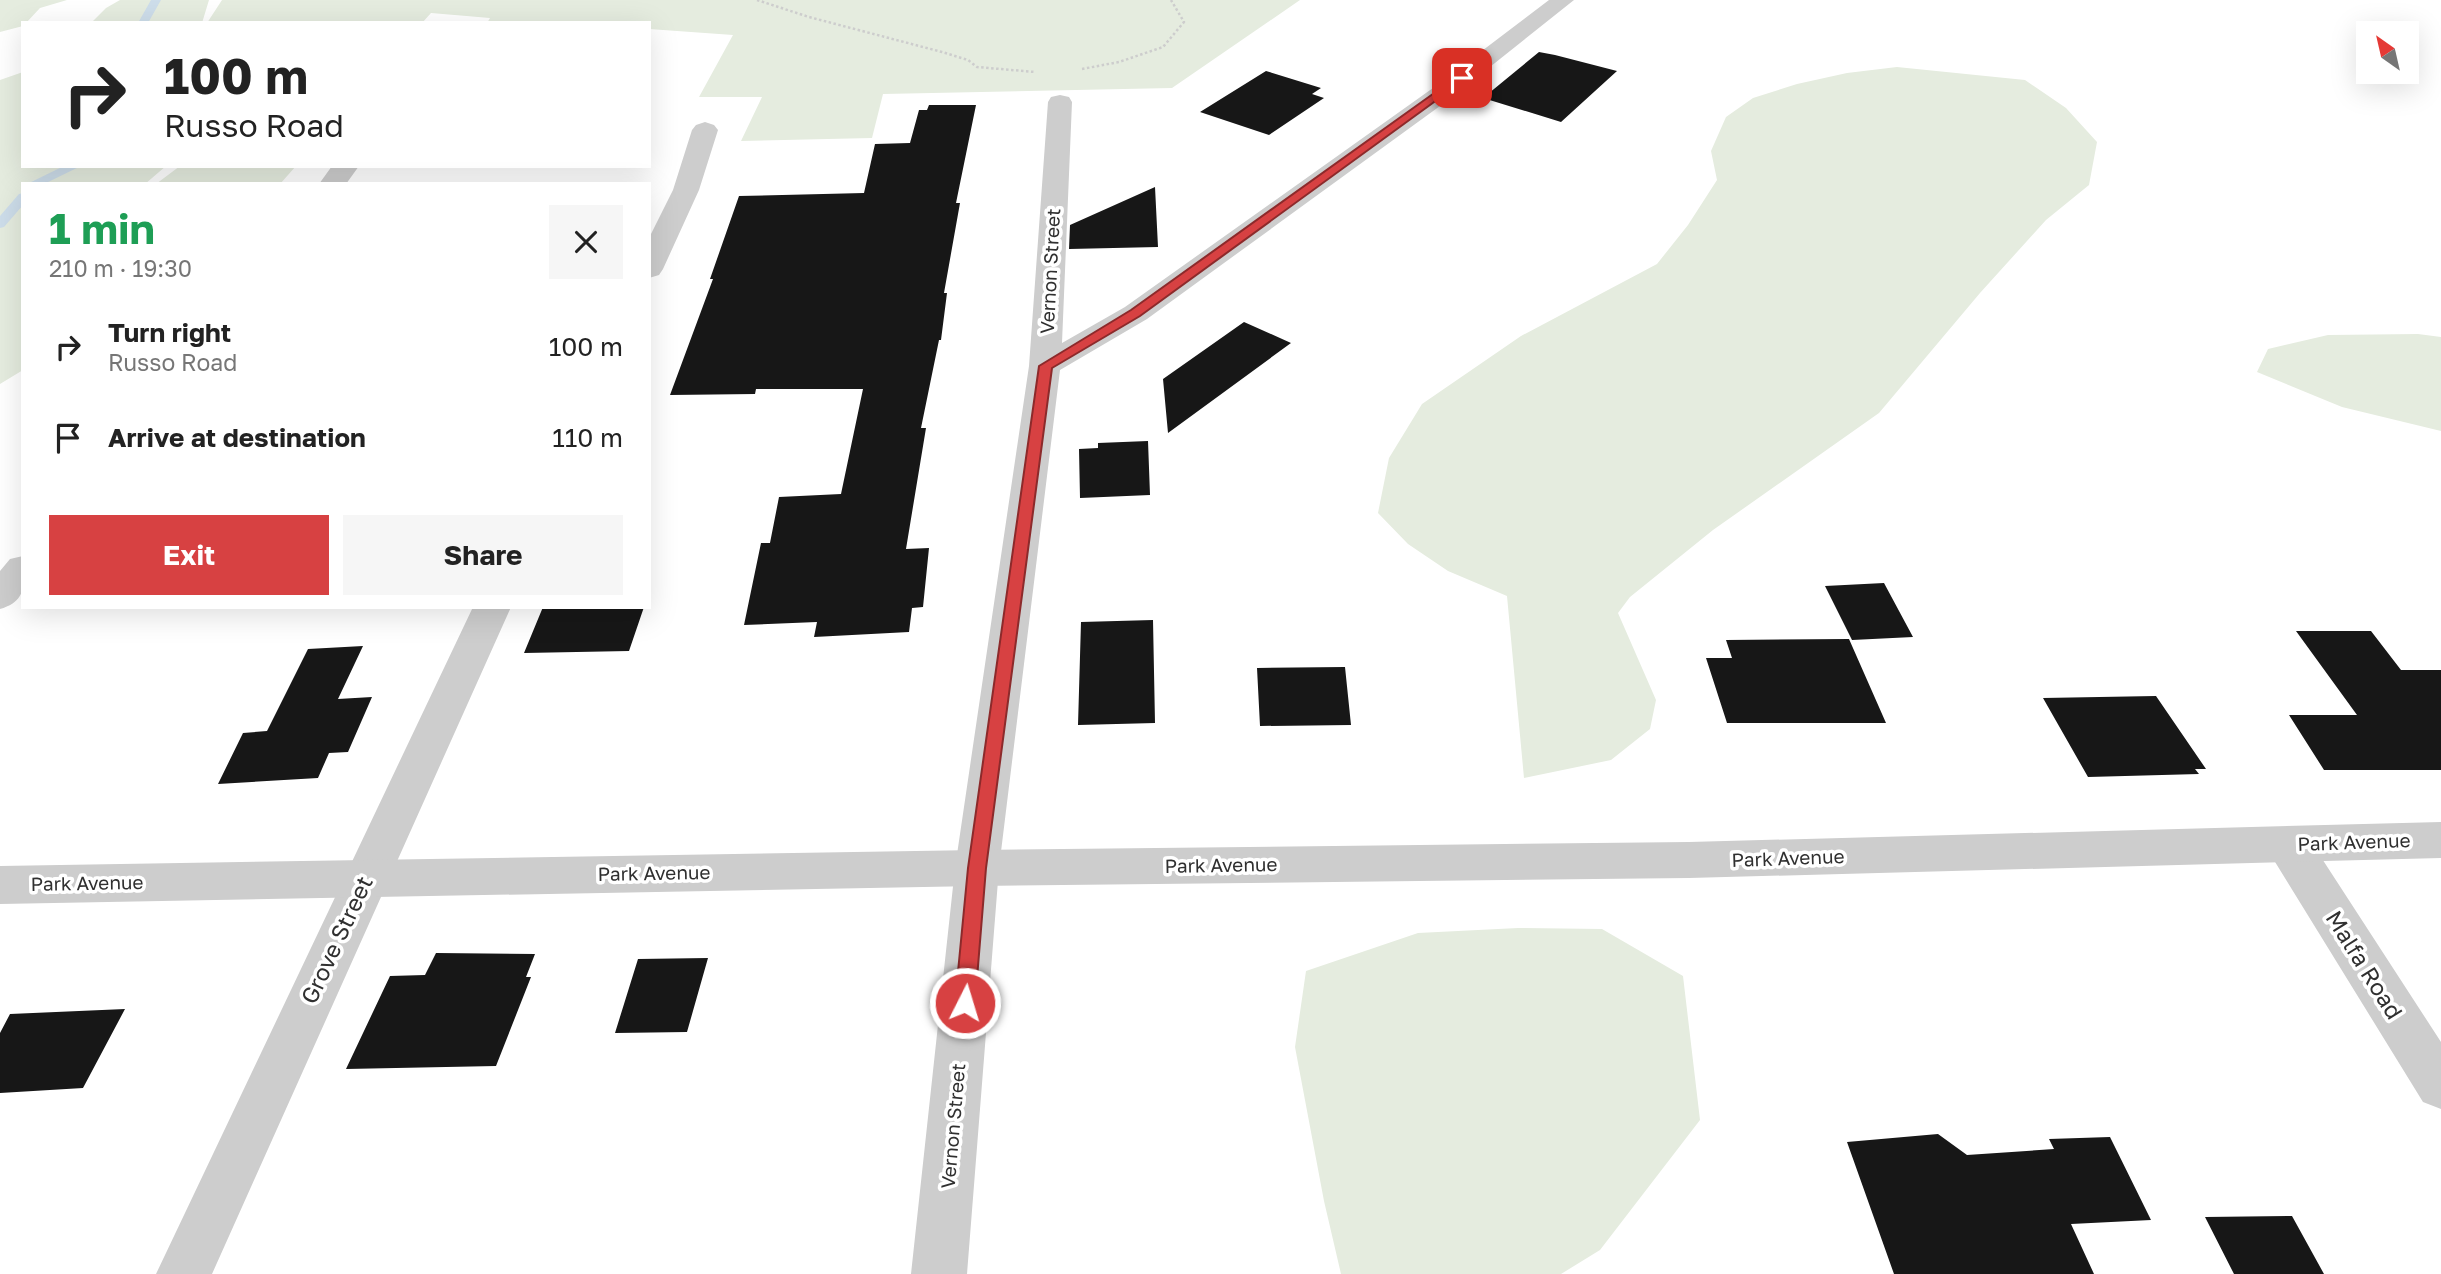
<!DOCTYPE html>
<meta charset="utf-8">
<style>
body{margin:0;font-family:"Golos Text",sans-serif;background:#f6f6f6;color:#222;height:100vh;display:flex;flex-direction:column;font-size:26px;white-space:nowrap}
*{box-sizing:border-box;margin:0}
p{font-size:23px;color:#767676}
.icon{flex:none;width:38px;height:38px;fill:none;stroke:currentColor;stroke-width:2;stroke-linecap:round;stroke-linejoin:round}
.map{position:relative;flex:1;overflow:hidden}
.drawer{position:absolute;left:21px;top:182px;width:630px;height:427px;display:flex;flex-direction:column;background:#fff;border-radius:0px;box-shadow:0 7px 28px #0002}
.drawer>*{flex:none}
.hud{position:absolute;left:21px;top:21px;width:630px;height:147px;border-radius:0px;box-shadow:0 7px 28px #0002;background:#fff;color:#222;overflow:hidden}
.needle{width:46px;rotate:326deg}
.controls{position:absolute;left:2356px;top:21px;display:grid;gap:14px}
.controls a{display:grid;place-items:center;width:63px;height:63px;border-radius:0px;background:#fff;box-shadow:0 7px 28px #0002;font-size:35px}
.pin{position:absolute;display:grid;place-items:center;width:60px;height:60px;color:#fff;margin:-30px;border-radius:14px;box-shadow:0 4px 10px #0006}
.me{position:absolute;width:77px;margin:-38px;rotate:5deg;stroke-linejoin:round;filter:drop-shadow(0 0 5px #0008)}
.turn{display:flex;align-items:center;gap:24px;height:147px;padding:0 28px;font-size:32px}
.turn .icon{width:91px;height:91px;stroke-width:2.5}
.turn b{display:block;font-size:49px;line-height:60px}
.round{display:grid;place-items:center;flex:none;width:74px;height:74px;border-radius:0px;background:#f6f6f6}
.summary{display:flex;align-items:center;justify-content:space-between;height:119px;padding:0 28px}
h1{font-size:42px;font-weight:700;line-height:52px;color:#1e9e55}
.cta{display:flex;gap:14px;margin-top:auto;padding:14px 28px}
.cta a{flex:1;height:80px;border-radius:0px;background:#d74142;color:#fff;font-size:28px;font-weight:700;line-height:80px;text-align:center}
.cta a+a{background:#f6f6f6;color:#222}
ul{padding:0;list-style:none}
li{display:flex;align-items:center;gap:21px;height:91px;padding:0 28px}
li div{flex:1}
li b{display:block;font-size:26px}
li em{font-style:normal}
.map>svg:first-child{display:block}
.green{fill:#e5ecdf}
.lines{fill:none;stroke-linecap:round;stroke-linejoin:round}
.stream{fill:#cdddea;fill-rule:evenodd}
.building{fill:#171717}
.path{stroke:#cdcdcd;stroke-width:2.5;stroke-dasharray:2.5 2.5;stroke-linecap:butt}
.minor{fill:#cdcdcd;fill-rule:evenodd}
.tertiary{fill:#cdcdcd;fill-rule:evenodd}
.route{fill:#d74142;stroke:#8c2a2b;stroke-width:2}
.labels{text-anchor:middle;stroke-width:7;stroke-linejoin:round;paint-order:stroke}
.street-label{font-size:19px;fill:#303030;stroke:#fff}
.near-street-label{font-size:23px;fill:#303030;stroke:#fff}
</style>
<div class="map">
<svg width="2441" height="1274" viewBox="0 0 2441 1274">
<rect width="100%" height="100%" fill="#fff"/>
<path class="green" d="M0 0H67L40 8 26 23H23V26L0 32Z
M120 0H209L202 23H91L106 8Z
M222 0H1300L1172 88 883 94 872 138 741 141 762 97H699L733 35 649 29V23H487L490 18 431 13 422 23H207Z
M1897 67 2025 80 2066 108 2097 142 2089 185 2046 220 1980 293 1879 413 1713 530 1630 597 1618 613 1656 700 1650 729 1611 760 1524 778 1507 596 1448 571 1408 544 1378 513 1389 458 1422 404 1521 336 1657 264 1688 225 1717 180 1711 151 1726 117 1753 98 1797 84 1847 73Z
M23 72V166H166L145 184H23V370L0 384V80Z
M180 166H296L280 184H156Z
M2418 334 2441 337V431L2342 407 2257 372 2268 349 2328 335Z
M1518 928 1602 929 1683 976 1700 1120 1600 1250 1561 1274H1341L1324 1201 1295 1047 1306 971 1418 933Z"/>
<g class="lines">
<path class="stream" d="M151 0H161L148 23H138Z
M64 166H81L44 184H27Z
M23 193V205L4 227 0 228V216L19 194Z"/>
</g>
<path class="building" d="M1539 52 1555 55 1617 71 1561 122 1483 98Z
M1266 71 1321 88 1312 94 1324 98 1269 135 1200 112Z
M929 105H976L956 203H960L944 293H947L941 340H939L921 428H926L906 549 929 548 923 607 912 608 909 632 814 637 817 622 744 625 761 543H770L779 497 841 494 863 389H756L755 394 670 395 713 279H710L739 196 864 193 875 144 910 143 919 110H927Z
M1155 187 1158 247 1069 249 1070 225Z
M1244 322 1291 343 1168 433 1163 379Z
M1148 441 1150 495 1080 498 1079 449 1098 448V443Z
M1884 583 1913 637 1852 640 1825 586Z
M543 607H644L629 651 524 653Z
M1153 620 1155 723 1078 725 1081 622Z
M2296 631H2371L2401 670H2441V770H2324L2289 715H2357Z
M1849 639 1886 723H1727L1706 658H1732L1726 640Z
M363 646 338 699 372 697 348 752 329 753 318 778 218 784 243 733 267 731 308 649Z
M1345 667 1351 725 1260 726 1257 668Z
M2156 696 2206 769H2195L2199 774 2088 777 2043 698Z
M436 953 535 954 526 977H531L496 1066 346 1069 390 976 425 975Z
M708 958 687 1032 615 1033 638 959Z
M125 1009 83 1088 0 1093V1033L10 1014Z
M1938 1134 1967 1155 2054 1149 2049 1139 2110 1137 2151 1220 2071 1224 2094 1274H1894L1847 1142Z
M2292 1216 2324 1274H2234L2205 1217Z"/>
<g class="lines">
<path class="path" d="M757 0 809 17 942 52 968 60 977 67 1035 72
M1082 69 1119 62 1163 47 1184 22 1171 0"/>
<path class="minor" d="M1549 0H1574L1451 98 1147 319 1060 370 999 868 967 1274H911L955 868 1029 366 1048 102 1051 97 1060 95 1069 97 1072 102 1062 343 1125 307 1433 88Z
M705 122 714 125 718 130 699 190 663 269 659 275 649 278V238L673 190 692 130 696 125Z
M332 166H359L346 184H319Z
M23 556C23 581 30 600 0 609V571L10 559Z
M473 607H511L212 1274H156Z
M2288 826 2304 831 2441 1042V1109L2423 1102 2272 857 2266 844 2272 831Z"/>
<path class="tertiary" d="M2441 822V858L1689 878 977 886 0 904V866L977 850 1689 842Z"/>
</g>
<path class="route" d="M1458 76 1467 78 1140 316 1052 368 986 868 975 1003 972 1009 965 1012 958 1009 955 1003 968 868 1039 366 1131 310Z"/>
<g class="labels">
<g class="street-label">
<text transform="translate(1050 271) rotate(-87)" y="7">Vernon Street</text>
<text transform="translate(2354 842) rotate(-2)" y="7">Park Avenue</text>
<text transform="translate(1788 858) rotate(-2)" y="7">Park Avenue</text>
<text transform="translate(1221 865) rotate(-1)" y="7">Park Avenue</text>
<text transform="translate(654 873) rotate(-1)" y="7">Park Avenue</text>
<text transform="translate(87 883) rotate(-1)" y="7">Park Avenue</text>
<text transform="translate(953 1126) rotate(-85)" y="7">Vernon Street</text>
</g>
<g class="near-street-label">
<text transform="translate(337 940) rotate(-65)" y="8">Grove Street</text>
<text transform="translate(2364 965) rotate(58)" y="8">Malfa Road</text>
</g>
</g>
</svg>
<div class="controls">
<a><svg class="needle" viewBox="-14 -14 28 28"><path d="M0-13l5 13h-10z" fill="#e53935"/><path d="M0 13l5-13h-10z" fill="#767676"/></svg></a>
</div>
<div class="pin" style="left:1462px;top:78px;background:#d93025"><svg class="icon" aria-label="arrive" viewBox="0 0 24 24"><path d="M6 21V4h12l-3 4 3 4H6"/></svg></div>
<svg class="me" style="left:965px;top:1003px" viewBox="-20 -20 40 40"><circle r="17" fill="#d74142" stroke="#fff" stroke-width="3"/><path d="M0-11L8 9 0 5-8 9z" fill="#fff"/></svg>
<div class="hud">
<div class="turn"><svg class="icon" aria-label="right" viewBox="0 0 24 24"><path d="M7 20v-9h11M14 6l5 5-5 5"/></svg><div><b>100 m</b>Russo Road</div></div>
</div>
<section class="drawer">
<div class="summary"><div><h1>1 min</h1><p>210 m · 19:30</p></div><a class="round"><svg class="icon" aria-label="close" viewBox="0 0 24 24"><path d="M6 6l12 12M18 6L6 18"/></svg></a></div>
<ul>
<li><svg class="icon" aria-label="right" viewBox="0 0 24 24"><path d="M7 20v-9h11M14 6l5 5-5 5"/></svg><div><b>Turn right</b><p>Russo Road</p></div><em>100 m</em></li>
<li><svg class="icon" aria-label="arrive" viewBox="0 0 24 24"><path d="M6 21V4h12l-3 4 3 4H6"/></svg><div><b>Arrive at destination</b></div><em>110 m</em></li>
</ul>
<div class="cta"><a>Exit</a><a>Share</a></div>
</section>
</div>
